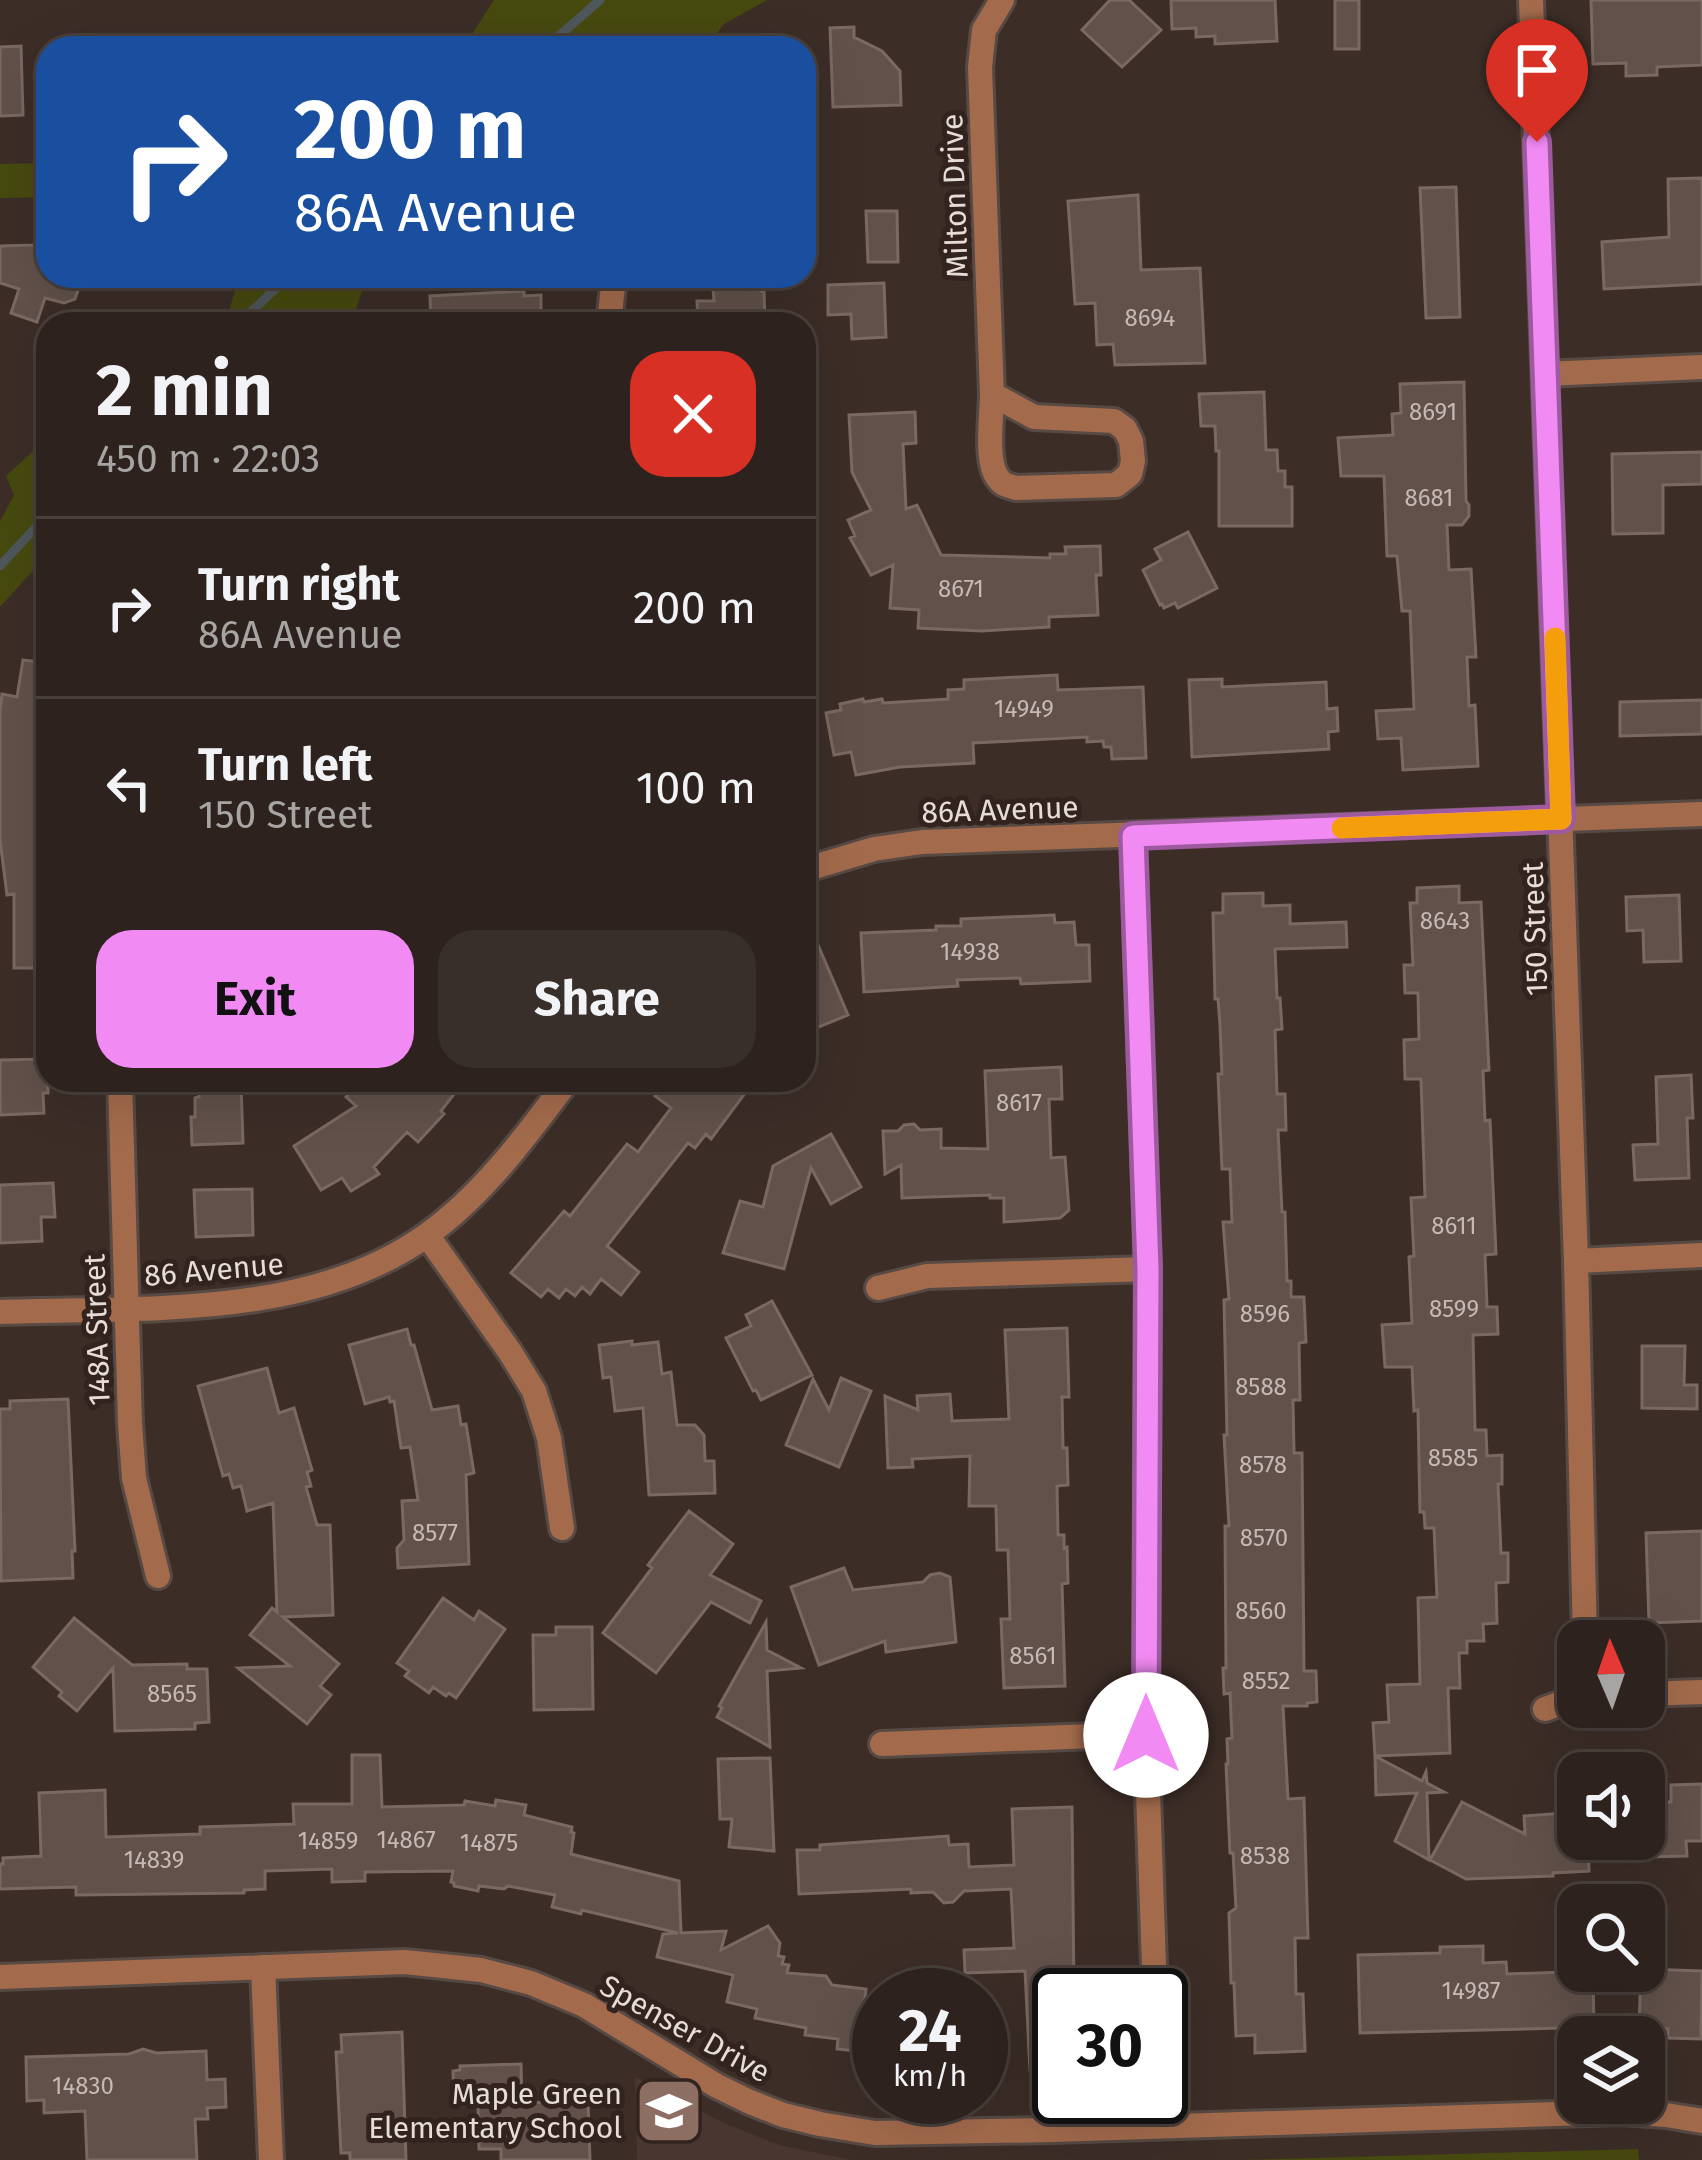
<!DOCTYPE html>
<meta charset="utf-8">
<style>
body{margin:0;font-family:"Fira Sans",sans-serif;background:#392f2a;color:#f1f3f6;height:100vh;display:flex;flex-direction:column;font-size:45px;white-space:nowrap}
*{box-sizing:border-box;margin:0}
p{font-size:39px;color:#a7a4a4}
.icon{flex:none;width:66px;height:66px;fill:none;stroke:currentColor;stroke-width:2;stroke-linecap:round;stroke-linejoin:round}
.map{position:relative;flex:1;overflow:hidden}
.panel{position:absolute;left:36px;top:312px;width:780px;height:780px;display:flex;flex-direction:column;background:#2d221d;border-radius:36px;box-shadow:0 12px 48px #0002,0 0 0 3px #483f3b}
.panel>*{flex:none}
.guide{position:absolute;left:36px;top:36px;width:780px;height:252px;border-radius:36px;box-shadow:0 12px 48px #0002,0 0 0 3px #483f3b;background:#1a4fa0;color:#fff;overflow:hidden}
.needle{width:78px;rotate:358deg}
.buttons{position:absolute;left:1557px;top:1620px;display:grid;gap:24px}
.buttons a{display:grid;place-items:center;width:108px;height:108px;border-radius:24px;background:#2d221d;box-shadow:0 12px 48px #0002,0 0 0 3px #483f3b;font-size:60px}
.speed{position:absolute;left:852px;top:1968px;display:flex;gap:24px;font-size:60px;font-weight:700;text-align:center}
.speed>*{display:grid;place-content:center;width:156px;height:156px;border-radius:50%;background:#2d221d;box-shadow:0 12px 48px #0002,0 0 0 3px #483f3b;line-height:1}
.speed small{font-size:30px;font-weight:400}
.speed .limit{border:6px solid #111;border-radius:18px;background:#fff;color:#111}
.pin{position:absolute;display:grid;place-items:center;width:102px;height:102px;color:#fff;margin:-123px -51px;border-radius:50% 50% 50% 0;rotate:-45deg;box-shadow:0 0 12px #0007}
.pin .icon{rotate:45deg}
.me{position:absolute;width:132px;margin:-66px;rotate:0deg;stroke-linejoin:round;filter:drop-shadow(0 0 9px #0008)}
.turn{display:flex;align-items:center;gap:42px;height:252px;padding:0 60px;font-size:54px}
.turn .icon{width:156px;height:156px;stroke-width:2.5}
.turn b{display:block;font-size:84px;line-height:102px}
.round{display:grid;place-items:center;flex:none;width:126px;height:126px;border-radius:36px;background:#392f2a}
.summary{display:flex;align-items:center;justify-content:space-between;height:204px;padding:0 60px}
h1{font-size:72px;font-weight:700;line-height:90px}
.action{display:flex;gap:24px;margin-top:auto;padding:24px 60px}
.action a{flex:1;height:138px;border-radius:36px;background:#f28af3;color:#111;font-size:48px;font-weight:700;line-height:138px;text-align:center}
.action a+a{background:#392f2a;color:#f1f3f6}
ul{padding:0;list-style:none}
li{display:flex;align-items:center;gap:36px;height:180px;padding:0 60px;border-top:3px solid #483f3b}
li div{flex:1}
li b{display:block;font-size:45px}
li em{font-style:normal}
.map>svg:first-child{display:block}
.education{fill:#4a3631}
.green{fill:#474a0f}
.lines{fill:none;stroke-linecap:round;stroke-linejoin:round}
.stream{stroke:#4e575a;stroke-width:9}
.building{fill:#61514a;stroke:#7a6962;stroke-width:3}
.minor-casing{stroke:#574943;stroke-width:30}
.minor{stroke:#a36b4c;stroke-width:24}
.route-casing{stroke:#9d5a9e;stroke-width:30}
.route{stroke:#f28af3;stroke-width:21}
.slow{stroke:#f59e0b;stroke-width:21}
.labels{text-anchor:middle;stroke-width:10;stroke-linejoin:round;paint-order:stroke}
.number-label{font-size:24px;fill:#c5b9b4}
.street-label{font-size:30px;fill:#e6dcd8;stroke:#32231e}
.poi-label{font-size:30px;fill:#e6dcd8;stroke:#32231e;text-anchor:end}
</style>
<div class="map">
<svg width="1702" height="2160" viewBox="0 0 1702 2160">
<rect width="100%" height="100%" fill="#3c2d27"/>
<path class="education" d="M635 2077 724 2123 779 2145 851 2160H637Z"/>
<path class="green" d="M494 0H767L724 24 705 48H463Z
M48 163V197L0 198V164Z
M240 276H367L351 324H137L141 321 229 310Z
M48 389V554L0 607V521L14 495 6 476 45 440 35 438C42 425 39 413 33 400Z
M1638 2149 1639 2160H1241Z"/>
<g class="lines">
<path class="stream" d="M545 48 600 0
M238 324 289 276
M0 566 48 514"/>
</g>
<path class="building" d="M1110 0H1129L1161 30 1122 67 1082 30Z
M1171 0H1275L1277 41 1215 44V36L1196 37V28L1172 29Z
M1335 0H1359V49H1335Z
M1591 0H1702V65L1657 67V75L1626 76V63L1593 64Z
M854 27V37L882 51 900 71 901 105 833 107 830 28Z
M21 46 23 115 0 116V47Z
M1702 178V284L1604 289 1602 242 1669 237 1668 179Z
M1456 187 1460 317 1426 318 1420 188Z
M1138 195 1141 270 1200 268 1205 363 1115 365 1113 344 1097 345 1095 303 1075 304 1068 201Z
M866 211H897L898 262H868Z
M44 216H48V276H83L75 299 64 303 45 298 37 322 11 313 19 289 0 283V246L34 245Z
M712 276H760L761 291H764L765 324H698L697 301H714Z
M884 283 886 337 852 339 851 314 828 315V285Z
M524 291V296L541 295V324H431L430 296Z
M1464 382 1466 501 1469 505V516L1462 525H1447L1449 570 1471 569 1476 657H1467L1469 706 1475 705 1478 766 1403 770 1401 738 1378 739 1376 711 1414 709 1410 611H1402L1397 556H1387L1384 476H1341L1338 438 1393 435 1392 414 1401 413 1400 384Z
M1264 392 1266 450H1277L1278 471H1285V487H1292V526H1219V451H1216L1215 426H1201L1199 394Z
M915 412 916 443 903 444 906 509 917 505 941 555 1050 558V554H1066L1065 547 1100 546 1101 575H1096L1098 615 1049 617V627L982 631 918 628 919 610 890 608 893 565 871 575 850 538 855 536 848 520 871 510 852 472 849 415Z
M1702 452V484L1663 485V533L1613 534 1612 454Z
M1188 532 1217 588 1178 608 1175 603 1164 608 1162 604 1160 605 1143 570 1161 560 1155 549Z
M23 660 48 663V968H14V894L7 895 0 840V712L2 694 17 697Z
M1057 675 1058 690 1143 687 1146 758 1112 759 1111 747H1104L1103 741 1087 742V737L973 743 974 763 900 767 856 775 851 752 834 755 826 713 841 710 840 704 863 699 864 702 882 699 883 703 948 699V690L964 689V680Z
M1222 679V687L1326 682 1327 709 1337 708 1338 731 1328 732 1329 749 1192 757 1189 680Z
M1702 700V734L1620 736V702Z
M1459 886V903L1481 902 1489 1070 1483 1071 1485 1121 1490 1120 1496 1254 1485 1255 1487 1307H1497L1498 1334 1473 1335 1475 1430H1486L1487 1456 1502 1455V1484H1498L1501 1553H1508V1582L1496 1583 1497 1623 1483 1624 1484 1641H1467V1653H1459L1460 1688H1448L1450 1753 1375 1756 1373 1723 1389 1722 1387 1685 1420 1684 1418 1598 1437 1597 1434 1528H1425L1424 1512H1420L1418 1410 1414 1411 1412 1367H1385L1382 1325 1412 1323 1409 1257 1414 1256 1411 1198 1425 1197 1421 1079H1405L1404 1040 1419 1039 1418 993H1405L1404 965H1413L1410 903H1417V888Z
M1263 893V906L1290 905V924L1346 922 1347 947 1275 949 1277 998H1280L1282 1029 1275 1030 1277 1094H1285L1286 1130H1278L1282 1212H1285L1287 1281H1291V1297H1304L1306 1342 1299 1343 1300 1400H1293L1294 1453H1302L1304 1671H1316L1317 1702 1307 1703V1706H1283L1288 1799 1304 1798 1308 1938H1295L1296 1994H1303L1305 2051 1255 2053V2035L1236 2036 1234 1983H1231L1229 1913 1236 1908 1233 1853H1230L1226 1764H1228L1227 1739 1232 1738 1230 1693 1224 1694 1223 1668H1226L1225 1526H1229L1224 1435H1227L1224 1300 1229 1299 1223 1222H1232L1230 1169H1222L1218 1074H1222L1220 1025 1218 999H1215L1213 913H1223V894Z
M1679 895 1681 961 1644 962 1643 930 1627 931 1626 897Z
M804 912 848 1015 804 1033Z
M1054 915 1055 923 1074 922 1076 945H1089L1090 981 1021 984 1020 978 957 980 958 986 864 992 861 933 936 930V926H961V919Z
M48 1059V1093H43L44 1113 0 1115V1060Z
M1061 1067 1062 1099H1049L1051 1158 1065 1157 1069 1210 1060 1218 1004 1222V1198H990V1195L902 1198 901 1165 885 1174 883 1131H898L904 1125 914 1124 920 1130 941 1129V1148L988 1149 985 1071Z
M1691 1075 1693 1118H1687L1689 1178 1635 1180 1633 1145 1658 1144 1656 1077Z
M362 1080H465L441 1111 444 1114 418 1142 407 1132 374 1167 379 1174 351 1191 342 1178 321 1190 294 1146 356 1106 346 1097Z
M667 1080H755L711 1139 706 1134 695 1148 688 1143 607 1246 639 1272 621 1295 601 1279 590 1294 582 1287 575 1296 566 1289 559 1298 548 1289 541 1297 511 1273 564 1211 570 1216 627 1144 638 1152 671 1108 655 1096Z
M241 1083 243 1143 192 1145 191 1117H195V1098L199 1097V1084Z
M831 1134 861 1187 831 1204 811 1168 784 1269 723 1253 740 1201 763 1207 773 1166Z
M53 1183 55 1217H41L42 1241 0 1243V1185Z
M252 1189 253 1235 196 1237 194 1190Z
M772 1301 812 1375 761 1400 756 1390 753 1391 726 1338 751 1326 746 1315Z
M1067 1328 1069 1397H1062L1063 1448H1067L1068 1485 1057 1486 1058 1535H1064V1548L1067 1547 1068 1583 1062 1584 1065 1686 1004 1688 1001 1619H1010L1008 1550H997L996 1506H969L970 1456 912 1459 913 1467 888 1468 885 1396 918 1410 917 1396 950 1394 952 1421 1009 1419 1005 1330Z
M407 1329 411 1345H414L432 1410 458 1406 461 1425 466 1424 474 1473 466 1475 469 1564 398 1568 397 1548 404 1540 402 1501 418 1500 410 1447 401 1448 394 1401 390 1402 389 1397 365 1404 349 1345Z
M632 1341V1345L658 1342 662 1374 671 1372 677 1425H695L704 1435 705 1461H714L715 1493 649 1495 643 1408 615 1411 611 1377 603 1378 599 1345Z
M1642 1346H1685L1684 1385H1697V1409L1642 1408Z
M267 1368 279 1413 294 1408 312 1470 307 1472 311 1486 306 1487 317 1525H330L333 1615 283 1617 339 1664 320 1686 331 1695 307 1724 238 1668 290 1666 250 1635 272 1608 277 1612 273 1503 247 1511 241 1486 233 1488 229 1474 223 1476 198 1386Z
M841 1378 871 1391 839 1467 786 1445 813 1379 829 1410Z
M68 1399 75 1551H72L73 1578 1 1581 0 1409H10V1401Z
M689 1511 733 1544 710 1575 761 1601 750 1623 711 1602 656 1673 603 1633 652 1568 648 1565Z
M1702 1531V1621L1649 1623 1646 1533Z
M844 1568 853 1590 923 1582 930 1575 940 1573 950 1577 956 1642 886 1652 885 1641 819 1665 791 1587Z
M443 1598 474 1620 479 1611 505 1629 456 1698 449 1693 446 1696 433 1687 429 1693 405 1676 409 1671 397 1663Z
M74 1618 132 1665 187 1664V1669H207L209 1722 195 1723V1729L115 1731 113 1668 77 1711 59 1696 62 1692 33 1667Z
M766 1622 767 1650 801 1668 767 1671 770 1747 717 1717 722 1708 719 1706Z
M556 1627H592L593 1709 534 1710 533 1635H556Z
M352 1755H380L382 1807 464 1805 465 1801 495 1806 496 1800 526 1805 524 1815 572 1827 571 1832 574 1833 571 1854 679 1881 681 1933 726 1931 721 1950 768 1926 780 1943 778 1956 784 1957 782 1964 789 1965 787 1973 826 1976 832 1985 866 1989 862 2024 870 2025 867 2052 837 2049 838 2039 805 2035 806 2028 755 2018 757 2009 727 2002 733 1975 657 1957 663 1934 678 1933 582 1910 581 1914 552 1907 555 1895 508 1886 504 1889 479 1886 478 1891 454 1886V1883L451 1882 453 1871 365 1872V1881L332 1882V1869L265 1871V1889L244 1890V1893L76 1895V1887L0 1889V1864H3V1858L41 1856 39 1793 105 1790 106 1837 200 1834V1827L294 1824 293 1804H352Z
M1375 1756 1422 1781 1426 1772 1427 1783 1444 1792 1427 1793 1429 1860 1395 1841 1417 1793 1376 1795Z
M770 1758 774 1851 729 1847 732 1819H720L718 1759Z
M1702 1784V1841H1686L1687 1856 1644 1857V1802H1671V1785Z
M1462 1802 1525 1834 1524 1816 1578 1812V1839H1588L1589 1871 1553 1873V1876L1466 1879 1430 1860Z
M1072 1807 1074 1995H1059V2069L1030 2070 1025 1971 965 1973 964 1950 1014 1948 1011 1889 964 1891 953 1902 944 1903 933 1892 911 1893V1889L799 1894 797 1850H820V1845L948 1836 949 1845 968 1844 969 1867 1014 1865 1012 1809Z
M1483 1946V1963L1506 1962 1507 1974 1593 1971 1594 2031 1562 2032V2028L1360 2033 1358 1955 1440 1953V1947Z
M1644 1969 1702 1971 1701 2039 1668 2038V2029L1639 2027 1641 1971Z
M402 2032 406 2160H350V2153H341L336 2052H342L341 2035Z
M143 2049 156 2053 206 2051 207 2080 225 2079 226 2107 207 2108 208 2119H195L197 2160H87L85 2111 44 2113V2100L27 2101 26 2057 129 2054Z
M521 2064 522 2103 588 2101 590 2160H501V2149H479L478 2105 454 2106 453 2071 460 2070V2066Z"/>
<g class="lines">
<defs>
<path id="minor" d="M1531 0 1576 1261 1585 1641
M609 324 614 276
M1545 374 1702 367
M992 394 1034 417 1114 421 1125 429 1131 441 1133 461 1130 474 1116 485 1016 488C1008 485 1003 486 998 478 985 462 992 415 992 394Z
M992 394 980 67 984 30 1002 0
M1133 836 1148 1269 1146 1734 1155 1995
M804 870 874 849 922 842 1702 814
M120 1080 130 1424 134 1478 158 1576
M427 1235 510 1352 534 1391 549 1438 562 1528
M1576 1261 1702 1255
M878 1288 927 1276 1148 1269
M0 1312C139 1307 309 1320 427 1235 484 1194 526 1136 568 1080
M1644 1694 1702 1692
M1545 1709 1578 1697
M882 1744 1146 1734
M263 1967 271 2160
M0 1977 405 1962 481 1970 531 1983 584 2005 717 2086 750 2102 783 2115 820 2124 875 2133 1053 2130 1622 2112 1666 2115 1702 2121
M1159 2097V2127"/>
</defs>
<use href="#minor" class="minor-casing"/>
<use href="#minor" class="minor"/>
</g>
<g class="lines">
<defs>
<path id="route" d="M1146 1735 1148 1269 1133 836 1561 819 1537 142"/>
</defs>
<use href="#route" class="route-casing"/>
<use href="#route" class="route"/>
<path class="slow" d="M1342 828 1561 819 1555 638"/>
</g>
<defs>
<symbol id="school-square" viewBox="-11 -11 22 22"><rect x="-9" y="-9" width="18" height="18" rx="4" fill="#8d6e63" stroke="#32231e"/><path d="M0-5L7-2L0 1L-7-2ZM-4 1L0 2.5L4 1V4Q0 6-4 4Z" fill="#fff"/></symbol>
</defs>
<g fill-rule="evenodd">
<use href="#school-square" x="631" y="2073" width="76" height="76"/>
</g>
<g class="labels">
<g class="number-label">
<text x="1150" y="326">8694</text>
<text x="1433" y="420">8691</text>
<text x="1429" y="506">8681</text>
<text x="961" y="597">8671</text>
<text x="1024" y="717">14949</text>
<text x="1445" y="929">8643</text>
<text x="970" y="960">14938</text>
<text x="1019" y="1111">8617</text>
<text x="1454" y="1234">8611</text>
<text x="1454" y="1317">8599</text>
<text x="1265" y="1322">8596</text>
<text x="1261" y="1395">8588</text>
<text x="1453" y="1466">8585</text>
<text x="1263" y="1473">8578</text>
<text x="435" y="1541">8577</text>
<text x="1264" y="1546">8570</text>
<text x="1261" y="1619">8560</text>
<text x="1033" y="1664">8561</text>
<text x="1266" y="1689">8552</text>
<text x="172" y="1702">8565</text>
<text x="406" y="1848">14867</text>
<text x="328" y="1849">14859</text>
<text x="489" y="1851">14875</text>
<text x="1265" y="1864">8538</text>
<text x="154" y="1868">14839</text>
<text x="1471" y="1999">14987</text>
<text x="83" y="2094">14830</text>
</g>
<g class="street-label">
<text transform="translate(955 196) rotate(-92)" y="10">Milton Drive</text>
<text transform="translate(1000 810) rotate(-2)" y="10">86A Avenue</text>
<text transform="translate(1535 929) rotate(-92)" y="10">150 Street</text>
<text transform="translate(214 1270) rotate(-5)" y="10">86 Avenue</text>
<text transform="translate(97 1330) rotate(-92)" y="10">148A Street</text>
<text transform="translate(685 2029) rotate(29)" y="10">Spenser Drive</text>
</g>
<g class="poi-label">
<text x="622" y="2104">Maple Green<tspan x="622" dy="34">Elementary School</tspan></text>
</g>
</g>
</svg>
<div class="buttons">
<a><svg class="needle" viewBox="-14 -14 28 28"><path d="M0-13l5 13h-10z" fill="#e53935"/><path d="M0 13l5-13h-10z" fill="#a7a4a4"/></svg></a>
<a><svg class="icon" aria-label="sound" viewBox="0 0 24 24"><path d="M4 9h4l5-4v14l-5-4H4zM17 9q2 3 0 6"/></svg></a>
<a><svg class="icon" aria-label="search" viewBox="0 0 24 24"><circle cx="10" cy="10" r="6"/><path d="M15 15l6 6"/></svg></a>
<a><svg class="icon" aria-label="layers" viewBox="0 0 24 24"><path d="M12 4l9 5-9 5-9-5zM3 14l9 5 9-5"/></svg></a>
</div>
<div class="speed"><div>24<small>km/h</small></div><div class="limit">30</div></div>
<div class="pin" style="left:1537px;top:142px;background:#d93025"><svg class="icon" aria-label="arrive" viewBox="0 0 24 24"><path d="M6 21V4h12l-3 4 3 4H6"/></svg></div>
<svg class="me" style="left:1146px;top:1735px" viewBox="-20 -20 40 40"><circle r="19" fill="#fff"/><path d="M0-13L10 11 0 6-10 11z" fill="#f28af3"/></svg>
<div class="guide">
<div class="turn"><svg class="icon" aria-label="right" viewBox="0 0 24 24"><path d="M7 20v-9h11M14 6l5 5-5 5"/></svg><div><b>200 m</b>86A Avenue</div></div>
</div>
<section class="panel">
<div class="summary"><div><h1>2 min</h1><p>450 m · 22:03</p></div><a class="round" style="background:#d93025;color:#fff"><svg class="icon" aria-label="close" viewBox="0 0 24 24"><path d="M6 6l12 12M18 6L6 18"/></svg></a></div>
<ul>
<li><svg class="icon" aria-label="right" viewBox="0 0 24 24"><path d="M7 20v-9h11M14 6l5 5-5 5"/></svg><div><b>Turn right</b><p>86A Avenue</p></div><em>200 m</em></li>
<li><svg class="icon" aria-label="left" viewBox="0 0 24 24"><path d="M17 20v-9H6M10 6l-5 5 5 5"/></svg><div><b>Turn left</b><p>150 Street</p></div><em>100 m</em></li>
</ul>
<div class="action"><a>Exit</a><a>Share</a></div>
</section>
</div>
